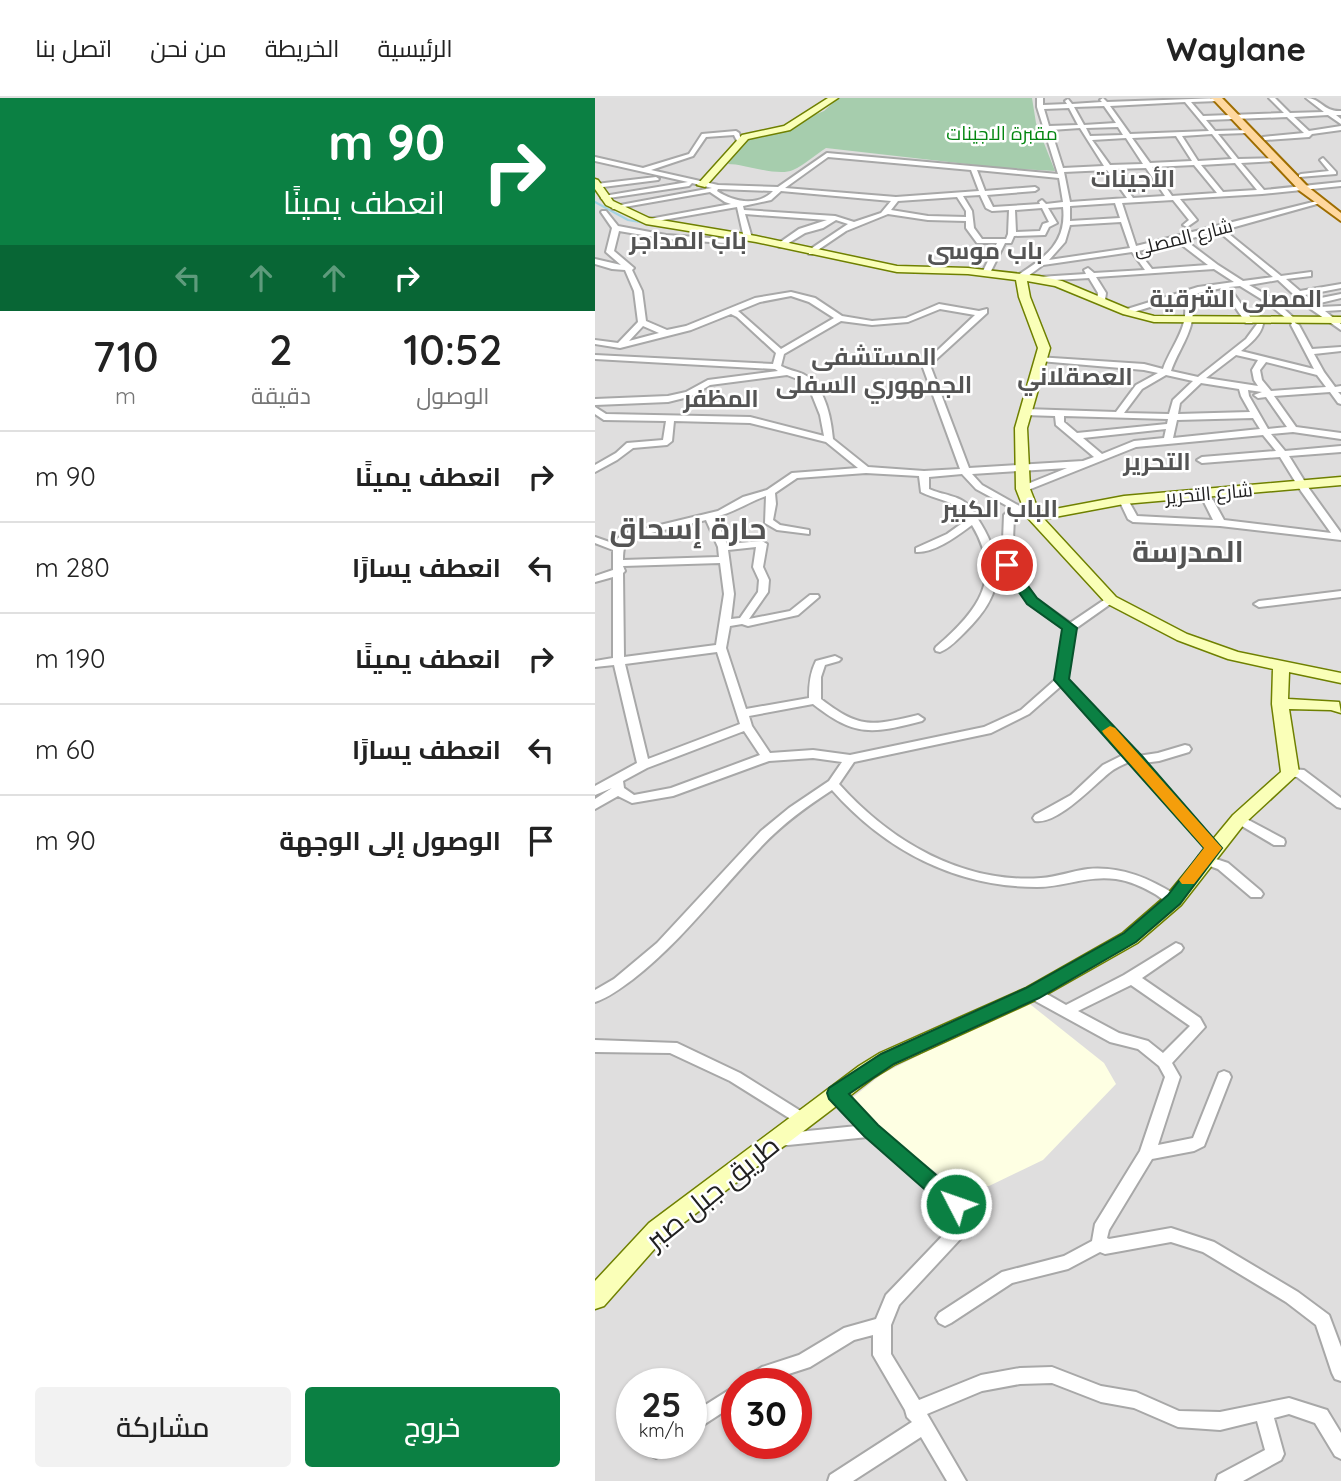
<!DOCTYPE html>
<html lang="ar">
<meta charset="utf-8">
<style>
body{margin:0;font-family:Quicksand,Cairo,sans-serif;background:#f2f2f2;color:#222;direction:rtl;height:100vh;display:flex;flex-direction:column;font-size:26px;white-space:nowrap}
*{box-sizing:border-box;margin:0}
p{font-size:23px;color:#767676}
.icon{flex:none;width:38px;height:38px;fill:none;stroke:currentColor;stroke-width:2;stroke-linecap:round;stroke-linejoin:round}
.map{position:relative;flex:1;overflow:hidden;direction:ltr}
.side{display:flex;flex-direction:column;background:#fff;width:595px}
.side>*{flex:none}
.guide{background:#0b8043;color:#fff;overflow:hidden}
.speed{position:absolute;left:21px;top:1270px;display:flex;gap:14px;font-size:35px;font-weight:700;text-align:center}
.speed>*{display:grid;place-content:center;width:91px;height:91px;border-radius:50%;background:#fff;box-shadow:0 2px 5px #0004;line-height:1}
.speed small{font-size:18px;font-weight:400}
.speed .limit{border:10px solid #d22;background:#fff;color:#111}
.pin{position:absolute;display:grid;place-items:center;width:60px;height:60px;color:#fff;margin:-30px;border:4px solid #fff;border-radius:50%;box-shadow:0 2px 7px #0007}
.me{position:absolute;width:77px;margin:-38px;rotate:311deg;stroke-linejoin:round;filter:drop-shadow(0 0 5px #0008)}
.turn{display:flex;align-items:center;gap:24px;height:147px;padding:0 35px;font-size:32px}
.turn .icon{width:91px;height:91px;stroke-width:2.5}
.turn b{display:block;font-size:49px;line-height:60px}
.lanes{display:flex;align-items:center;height:66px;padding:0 35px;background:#0003;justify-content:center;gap:35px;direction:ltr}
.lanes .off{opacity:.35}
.eta{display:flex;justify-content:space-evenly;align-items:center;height:119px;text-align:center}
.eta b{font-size:42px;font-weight:600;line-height:49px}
.cta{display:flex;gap:14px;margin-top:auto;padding:14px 35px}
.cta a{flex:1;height:80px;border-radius:7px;background:#0b8043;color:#fff;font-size:28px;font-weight:600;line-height:80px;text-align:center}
.cta a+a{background:#f2f2f2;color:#222}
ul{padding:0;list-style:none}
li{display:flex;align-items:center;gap:21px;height:91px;padding:0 35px;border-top:2px solid #e0e0e0}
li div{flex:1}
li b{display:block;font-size:26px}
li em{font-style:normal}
header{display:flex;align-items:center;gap:42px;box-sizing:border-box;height:98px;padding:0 35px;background:#fff;border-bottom:2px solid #e0e0e0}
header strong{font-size:33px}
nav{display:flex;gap:38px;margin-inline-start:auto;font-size:24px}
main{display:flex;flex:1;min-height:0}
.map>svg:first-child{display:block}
.residential{fill:#dfdede;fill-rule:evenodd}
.education{fill:#feffe3}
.cemetery{fill:#a6cdad}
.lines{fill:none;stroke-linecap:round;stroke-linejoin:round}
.stream-far1{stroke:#a4d3e3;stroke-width:2}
.stream{stroke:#a4d3e3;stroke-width:2.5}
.street-casing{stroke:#a8a8a8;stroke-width:4}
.secondary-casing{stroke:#6f8000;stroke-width:3}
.primary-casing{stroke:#9e6d00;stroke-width:4}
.street{fill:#fff;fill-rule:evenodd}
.secondary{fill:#faffb8;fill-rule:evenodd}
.primary{fill:#ffd89f;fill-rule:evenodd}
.route{fill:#0b8043;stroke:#07532c;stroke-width:2}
.slow{fill:#f59e0b}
.labels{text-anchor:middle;stroke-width:5;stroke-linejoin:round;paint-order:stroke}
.far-park-label{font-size:19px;fill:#038610;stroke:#fff}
.far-street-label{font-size:19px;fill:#212121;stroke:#fff}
.far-district-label{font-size:24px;font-weight:bold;fill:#545454;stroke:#fff}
.near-street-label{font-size:28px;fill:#212121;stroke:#fff}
.district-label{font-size:30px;font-weight:bold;fill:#545454;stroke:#fff}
</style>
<header>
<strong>Waylane</strong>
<nav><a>الرئيسية</a><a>الخريطة</a><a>من نحن</a><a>اتصل بنا</a></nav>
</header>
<main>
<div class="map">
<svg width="746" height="1383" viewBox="0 0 746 1383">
<rect width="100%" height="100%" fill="#f2eee7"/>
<path class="residential" d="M0 0H746V1383H0ZM37 1286H96V1346H37ZM142 1286H201V1346H142Z"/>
<path class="education" d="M431 903 509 965 521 986 448 1062 394 1088 365 1093 251 1005 287 976Z"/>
<path class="cemetery" d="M243 0H437L441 25 460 73 407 70 231 50C220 57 209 67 198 72 183 79 150 66 133 66L152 41 180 33 229 13Z"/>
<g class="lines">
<path class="stream-far1" d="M0 104 33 122 97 133
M177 147 273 167"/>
<path class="stream" d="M265 166 300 173
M311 174 328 175
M454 186 482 197
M573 224 746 225"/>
<defs>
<path id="street" d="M442 0H448V7L472 6 470 3 473 1 477 6 507 4 505 2 508 0 512 4 625 0 623 3 596 4 608 18 689 15 674 0H680L695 15 729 14 711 0C726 0 728 14 746 13V17H741L746 21V26L733 17 699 19 714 33 746 28V32L717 36 714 39 670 42 668 39 709 35 692 19 611 22 620 33 654 32 652 35 623 36 643 61 682 60 683 61 680 63 646 65 669 92 746 84V88L667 96 585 101 602 122 592 129 588 127 594 122 578 102 527 105 541 148 726 102 729 104 629 132 686 178 716 174V178L691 181 705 193 746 186V190L710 197 716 202 746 196V200L721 206 724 209 746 208V212L730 213 746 226V232L710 207 683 182 654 187 677 200 700 221V225L704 227 717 251 746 249V253L719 256 729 274 740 289 746 288V294H743L746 297V306L743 305 735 294 679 298 701 329 746 335V341L698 334 676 336 690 353 746 348V354L694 358 715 392 746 435V442L625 428 538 424 533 421 524 402 526 400H532L542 418 618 422 608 402 613 399 618 402 629 422 736 435 706 393 685 359 607 365 602 362 607 359 681 353 668 337 541 349 428 394 423 391 425 389 472 370 377 376 387 387 444 419 439 422 423 414 419 418 417 467 441 501 475 525 512 500 516 499 521 502 480 531 472 582 538 653 542 654 543 658 563 655 590 647 594 648 596 651 594 654 564 663 548 665 625 750 624 753H614L534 664C527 667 520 670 514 675 498 688 462 727 440 723L438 720 440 717 476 697 508 667 528 657 466 588 434 616 396 635 259 664 244 686C295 743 367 786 446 780 462 779 477 773 493 771 527 768 556 781 584 799L586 802 584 805C582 806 580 807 579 806 572 806 565 799 560 796 548 789 535 783 521 781 492 777 469 789 442 789 360 789 290 752 237 692 211 709 186 727 165 750 123 794 86 844 37 882 26 890 13 900 0 904V892L19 881 62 845 166 733 194 710 234 683 247 664 218 660 174 663 78 698 37 705 23 698 0 711V701L17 690 0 697V688L42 665 19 567 0 569V563L18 560V479L0 484V478L18 472V452L0 445V439L20 446 23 440 32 435 123 413 148 399 172 392 197 375 263 370 231 344 155 325 79 323 77 343 72 347 38 350 22 362 0 374V367L21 355 32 345 68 342 71 323 9 322 0 316V309L11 316 155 319 229 338 225 317 215 292 205 282 192 277 115 287 97 298 73 304 0 307V301L73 298 91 294 113 282 183 273 180 271 0 261V257L178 266 181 255 142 219 136 216 96 232 25 250 0 246V242L23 245 43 224 39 193 30 172 17 171 0 166V161L26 167 11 154 17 130 6 114 7 113H11L23 128 71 137 145 142 149 144 145 146 71 141 24 133 19 153 39 170 37 172 47 193 51 223 72 232 91 228 160 200 196 194 220 200 247 218 277 223 311 220 344 206 384 213 392 211V215L335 267 374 370 488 363 499 359 461 327 460 318 430 317 426 314 430 311 521 314 541 287 563 275 549 272 445 263H442V259L549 266 568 271C577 246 597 227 588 199L532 216H529V212L603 189 639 184 619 171 501 179 511 195 510 202 506 204 502 202 503 195 494 180 444 183 440 181 444 179 491 176 489 172 493 170 499 175 550 172 537 154 448 167 429 181H423V177C451 159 472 144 468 109L453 110 462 125 454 129 450 137 419 138 416 145H410L395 175 391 177 387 175 402 145H382L371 130V123L333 122 293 116 251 133 217 156H214V152L253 126 241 122 228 130 210 135 187 149H184V145L204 131 232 122 150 116 157 140 153 142 149 140 142 109 51 125 49 124V122L136 106 130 104 115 94 18 111 17 110 20 108 117 90 97 85 94 88 7 101 6 100 9 98 93 84 0 63V59L48 70 94 56 107 36 141 33 144 35 147 45H143L139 37 111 39 98 58 56 72 123 87 183 89 232 55 463 76 442 9ZM590 4 614 33 535 36 515 8ZM509 8 521 25 489 27 479 9ZM474 10 483 27 454 28 449 11ZM523 29 528 37 495 38 491 30ZM485 30 509 68 468 70 456 32ZM617 36 637 61 603 63 587 38ZM581 38 597 63 555 65 537 40ZM531 40 548 66 515 67 497 42ZM233 59 376 72 384 93 301 99 190 90ZM640 65 662 92 628 94 606 67ZM599 67 622 95 577 98 557 69ZM551 70 570 98 538 100 518 71ZM382 72 464 80 468 104 451 106 447 102 444 104 445 106 398 109 392 97 440 93 443 91 440 89 390 93ZM512 72 532 100 475 104 469 74ZM123 91 178 93C163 109 138 104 122 93ZM186 93 296 103 286 115 259 124 240 118 149 112 148 108 176 102ZM385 97 391 110 397 113 414 112 413 136 411 141H387L379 130 377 113 368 98ZM362 99 371 113V119L333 118 296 112 303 103ZM520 105 525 120 475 123V108ZM447 110 454 124 448 126 445 133 421 134 420 112ZM526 124 535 150 454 162 470 144 475 127ZM623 133 678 179 648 183 623 167 590 142ZM583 144 613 167 557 171 543 153ZM645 188 671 204 697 225 696 227 719 271 646 253C655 246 666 237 668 226H662L651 241 603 279 576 273C585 247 606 226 594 197L627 190 651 225H657L658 223 634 189ZM196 198 214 204 239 220 186 251 143 213 165 204ZM345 211 380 217 327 267 365 371 329 373 273 369 238 341C236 319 230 287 208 276 201 273 193 272 186 268L189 256 246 223 277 227 313 224ZM48 228 64 235 34 243ZM641 257 663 262 657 272 659 282 663 288 611 280ZM671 264 722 277 731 289 676 293 667 282 665 272ZM571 277 598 283 578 302 574 316 529 315 547 291ZM606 285 644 291 646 298 655 314 583 316 585 305ZM653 292 667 294 659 297 663 300 671 299 692 329 673 331 654 298ZM469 318 573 321 572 326 482 335 469 324ZM658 320 665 331 578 340 582 322ZM571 331 569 340 539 343 507 356 488 340ZM271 375 324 378 326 394C344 403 362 402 373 421L352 436 321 450V454C340 455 362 438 377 427 409 480 383 513 341 549L340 551 341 553 345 554C355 550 363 541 370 534 406 499 412 469 386 426 382 420 379 413 374 408 364 397 347 397 334 391V379L367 376 381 391 416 410 409 417 407 467 433 505 469 531 461 581 426 612 389 629 255 657 218 652 175 655 157 628 154 618 218 606C260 639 277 636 327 623L329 621 323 617C276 628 265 631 226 601V579L230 567 244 563 246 561 240 558 221 563C215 575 214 586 214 600L151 611 131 550 135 528 147 526 153 528 203 517 224 499 223 497H215L195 513 154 521 173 494 174 482 168 469 172 446 167 443 132 446 120 419C138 415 153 404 171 398L170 425 182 432 214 436V432L185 427 178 422 181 406 180 395 202 380ZM111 422 123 449 124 459 28 462C28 450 29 445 39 439ZM161 449 158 469 164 482 163 494 145 520 136 521 139 496 133 452ZM125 465 129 496 121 547 29 559 28 475 30 473 28 468ZM122 554 145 626 53 661 30 566ZM149 633 165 657 76 690 39 697 29 690 28 683 52 670Z
M728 60 741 74V76L704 79V77L706 76 734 73 725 62Z
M61 79 64 81 63 82 0 90 1 86Z
M746 493V499L664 509 659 506 664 503Z
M695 671 709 672 746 700V710L742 709 702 679 691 678 689 675Z
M644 717 689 741 690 744 689 747H679L640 724 638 721Z
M609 757 633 765 666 793 668 796 666 799H656L623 771 604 764 603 761 604 758Z
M581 845 586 847 588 850 586 853 547 880 605 920 610 929 577 965 585 979 563 1047 598 1040 624 975 629 973 634 975 636 979 609 1048 599 1053 557 1061 514 1132 512 1140 514 1141 576 1130 619 1144 703 1194 734 1217 746 1249V1283L740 1281 737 1275 721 1227 691 1204 608 1154 576 1144 510 1156 505 1154 473 1171 417 1185 356 1225 350 1228 344 1225 341 1220 344 1215 407 1174 469 1158 497 1143 500 1126 545 1053 570 979 564 968 543 951 515 944 433 899 431 895 433 891H443L471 907 529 877ZM536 887 595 928 568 955 553 943 524 935 483 913Z
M0 942 82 945 145 975 212 1017 215 1021 212 1025 207 1027 202 1025 135 983 75 955 0 954Z
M241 989 246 991 281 1029 367 1101C371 1110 374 1127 370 1136L304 1207 296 1227V1256L324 1302 386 1277 425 1270 457 1269 506 1288 541 1294 584 1313 625 1314 694 1300 732 1312 746 1335V1361L740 1358 720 1325 694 1316 679 1320 689 1356 686 1362 648 1383H621L623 1377 670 1352 662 1323 625 1332 583 1329 539 1310 506 1304 457 1285 425 1286 387 1293 332 1316 371 1383H352L326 1339 258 1383H233L235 1377 317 1324 312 1319 310 1312 278 1257V1237L259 1242 215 1269 178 1281 171 1286H147L150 1280 167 1269 204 1257 249 1230 281 1221 291 1197 356 1129 353 1109 273 1039 183 1048 178 1046 175 1042 178 1038 183 1036 262 1028 236 999 233 995 236 991Z
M142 1287V1305L96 1335V1316Z
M54 1346H78L75 1352 61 1360 55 1357 52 1351Z"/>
<path id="secondary" d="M233 0H243L195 32 153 41 110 89 102 87 147 37 189 28Z
M0 81 3 82 18 103 54 120 161 138 302 168 373 170 444 178 467 183 536 212 559 218 746 219V225L559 224 528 216 460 188 432 183 435 199 455 250 432 330 435 391 444 414 529 398 746 379V387L529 406 449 421 521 499 592 536 643 554 746 575V585L694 574 693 601 744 604 746 615 736 612 694 611 704 675 650 725 586 807 542 845 445 900 299 967 278 980 70 1139 9 1208 0 1211V1183L54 1125 264 968 285 955 431 890 528 835 572 797 638 717 686 674 677 606 678 571 633 561 582 542 511 505 432 419 421 391 420 330 443 250 424 199 421 182 373 176 302 174 161 144 51 126 11 107 0 91Z"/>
<path id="primary" d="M617 0H627L713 89 746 115V123L705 93Z"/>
</defs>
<use href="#street" class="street-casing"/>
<use href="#secondary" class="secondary-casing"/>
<use href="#primary" class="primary-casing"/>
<use href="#street" class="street"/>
<use href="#secondary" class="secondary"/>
<use href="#primary" class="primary"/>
</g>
<path class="route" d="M412 463 416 465 442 500 482 530 474 581 547 658 627 750 585 806 541 844 444 900 299 966 254 996 283 1027 368 1100 371 1106 368 1112 361 1115 353 1112 269 1038 234 1001 232 995 234 990 286 956 431 890 529 835 573 797 609 750 459 582 467 531 432 506 405 467Z"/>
<path class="slow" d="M515 628 520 630 627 750 599 786H587L584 782 609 750 509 636 507 633Z"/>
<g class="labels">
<g class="far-park-label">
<text x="407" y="42">مقبرة الاجينات</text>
</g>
<g class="far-street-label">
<text transform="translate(588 139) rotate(-14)" y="7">شارع المصلى</text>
<text transform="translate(614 395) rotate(-5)" y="7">شارع التحرير</text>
</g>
<g class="far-district-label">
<text x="538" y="89">الأجينات</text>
<text x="93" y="151">باب المداجر</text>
<text x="390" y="161">باب موسى</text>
<text x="641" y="209">المصلى الشرقية</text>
<text x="279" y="267">المستشفى<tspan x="279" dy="28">الجمهوري السفلى</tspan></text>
<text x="480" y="287">العصقلاني</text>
<text x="126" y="309">المظفر</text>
<text x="562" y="372">التحرير</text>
<text x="405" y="419">الباب الكبير</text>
</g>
<g class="near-street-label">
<text transform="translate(117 1094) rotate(-39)" y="10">طريق جبل صبر</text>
</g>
<g class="district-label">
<text x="93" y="441">حارة إسحاق</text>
<text x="593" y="464">المدرسة</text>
</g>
</g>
</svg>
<div class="speed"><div>25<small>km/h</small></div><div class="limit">30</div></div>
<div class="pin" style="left:412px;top:467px;background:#d93025"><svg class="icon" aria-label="arrive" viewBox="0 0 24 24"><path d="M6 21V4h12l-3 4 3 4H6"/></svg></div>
<svg class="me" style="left:361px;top:1106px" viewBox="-20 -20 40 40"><circle r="17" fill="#0b8043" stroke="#fff" stroke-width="3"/><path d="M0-11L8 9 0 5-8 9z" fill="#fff"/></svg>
</div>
<section class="side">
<div class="guide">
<div class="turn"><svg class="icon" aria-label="right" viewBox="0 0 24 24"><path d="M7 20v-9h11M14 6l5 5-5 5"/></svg><div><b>90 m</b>انعطف يمينًا</div></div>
<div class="lanes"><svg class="icon off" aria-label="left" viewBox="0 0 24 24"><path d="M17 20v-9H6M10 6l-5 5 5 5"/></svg><svg class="icon off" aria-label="ahead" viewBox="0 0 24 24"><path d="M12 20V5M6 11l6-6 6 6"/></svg><svg class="icon off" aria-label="ahead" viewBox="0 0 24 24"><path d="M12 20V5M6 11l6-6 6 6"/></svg><svg class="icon" aria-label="right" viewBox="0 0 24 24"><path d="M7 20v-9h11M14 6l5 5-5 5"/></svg></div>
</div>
<div class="eta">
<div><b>10:52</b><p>الوصول</p></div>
<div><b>2</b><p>دقيقة</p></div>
<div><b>710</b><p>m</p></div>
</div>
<ul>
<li><svg class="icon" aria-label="right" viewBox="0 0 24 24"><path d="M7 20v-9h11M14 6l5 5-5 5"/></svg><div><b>انعطف يمينًا</b></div><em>90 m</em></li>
<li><svg class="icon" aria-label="left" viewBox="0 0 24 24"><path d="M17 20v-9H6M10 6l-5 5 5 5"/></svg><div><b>انعطف يسارًا</b></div><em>280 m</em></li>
<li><svg class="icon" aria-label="right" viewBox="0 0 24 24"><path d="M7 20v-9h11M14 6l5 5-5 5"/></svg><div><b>انعطف يمينًا</b></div><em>190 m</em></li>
<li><svg class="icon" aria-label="left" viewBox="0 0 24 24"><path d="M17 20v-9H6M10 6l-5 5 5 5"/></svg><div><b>انعطف يسارًا</b></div><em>60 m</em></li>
<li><svg class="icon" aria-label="arrive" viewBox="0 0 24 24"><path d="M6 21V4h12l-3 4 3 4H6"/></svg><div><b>الوصول إلى الوجهة</b></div><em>90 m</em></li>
</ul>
<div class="cta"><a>خروج</a><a>مشاركة</a></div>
</section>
</main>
